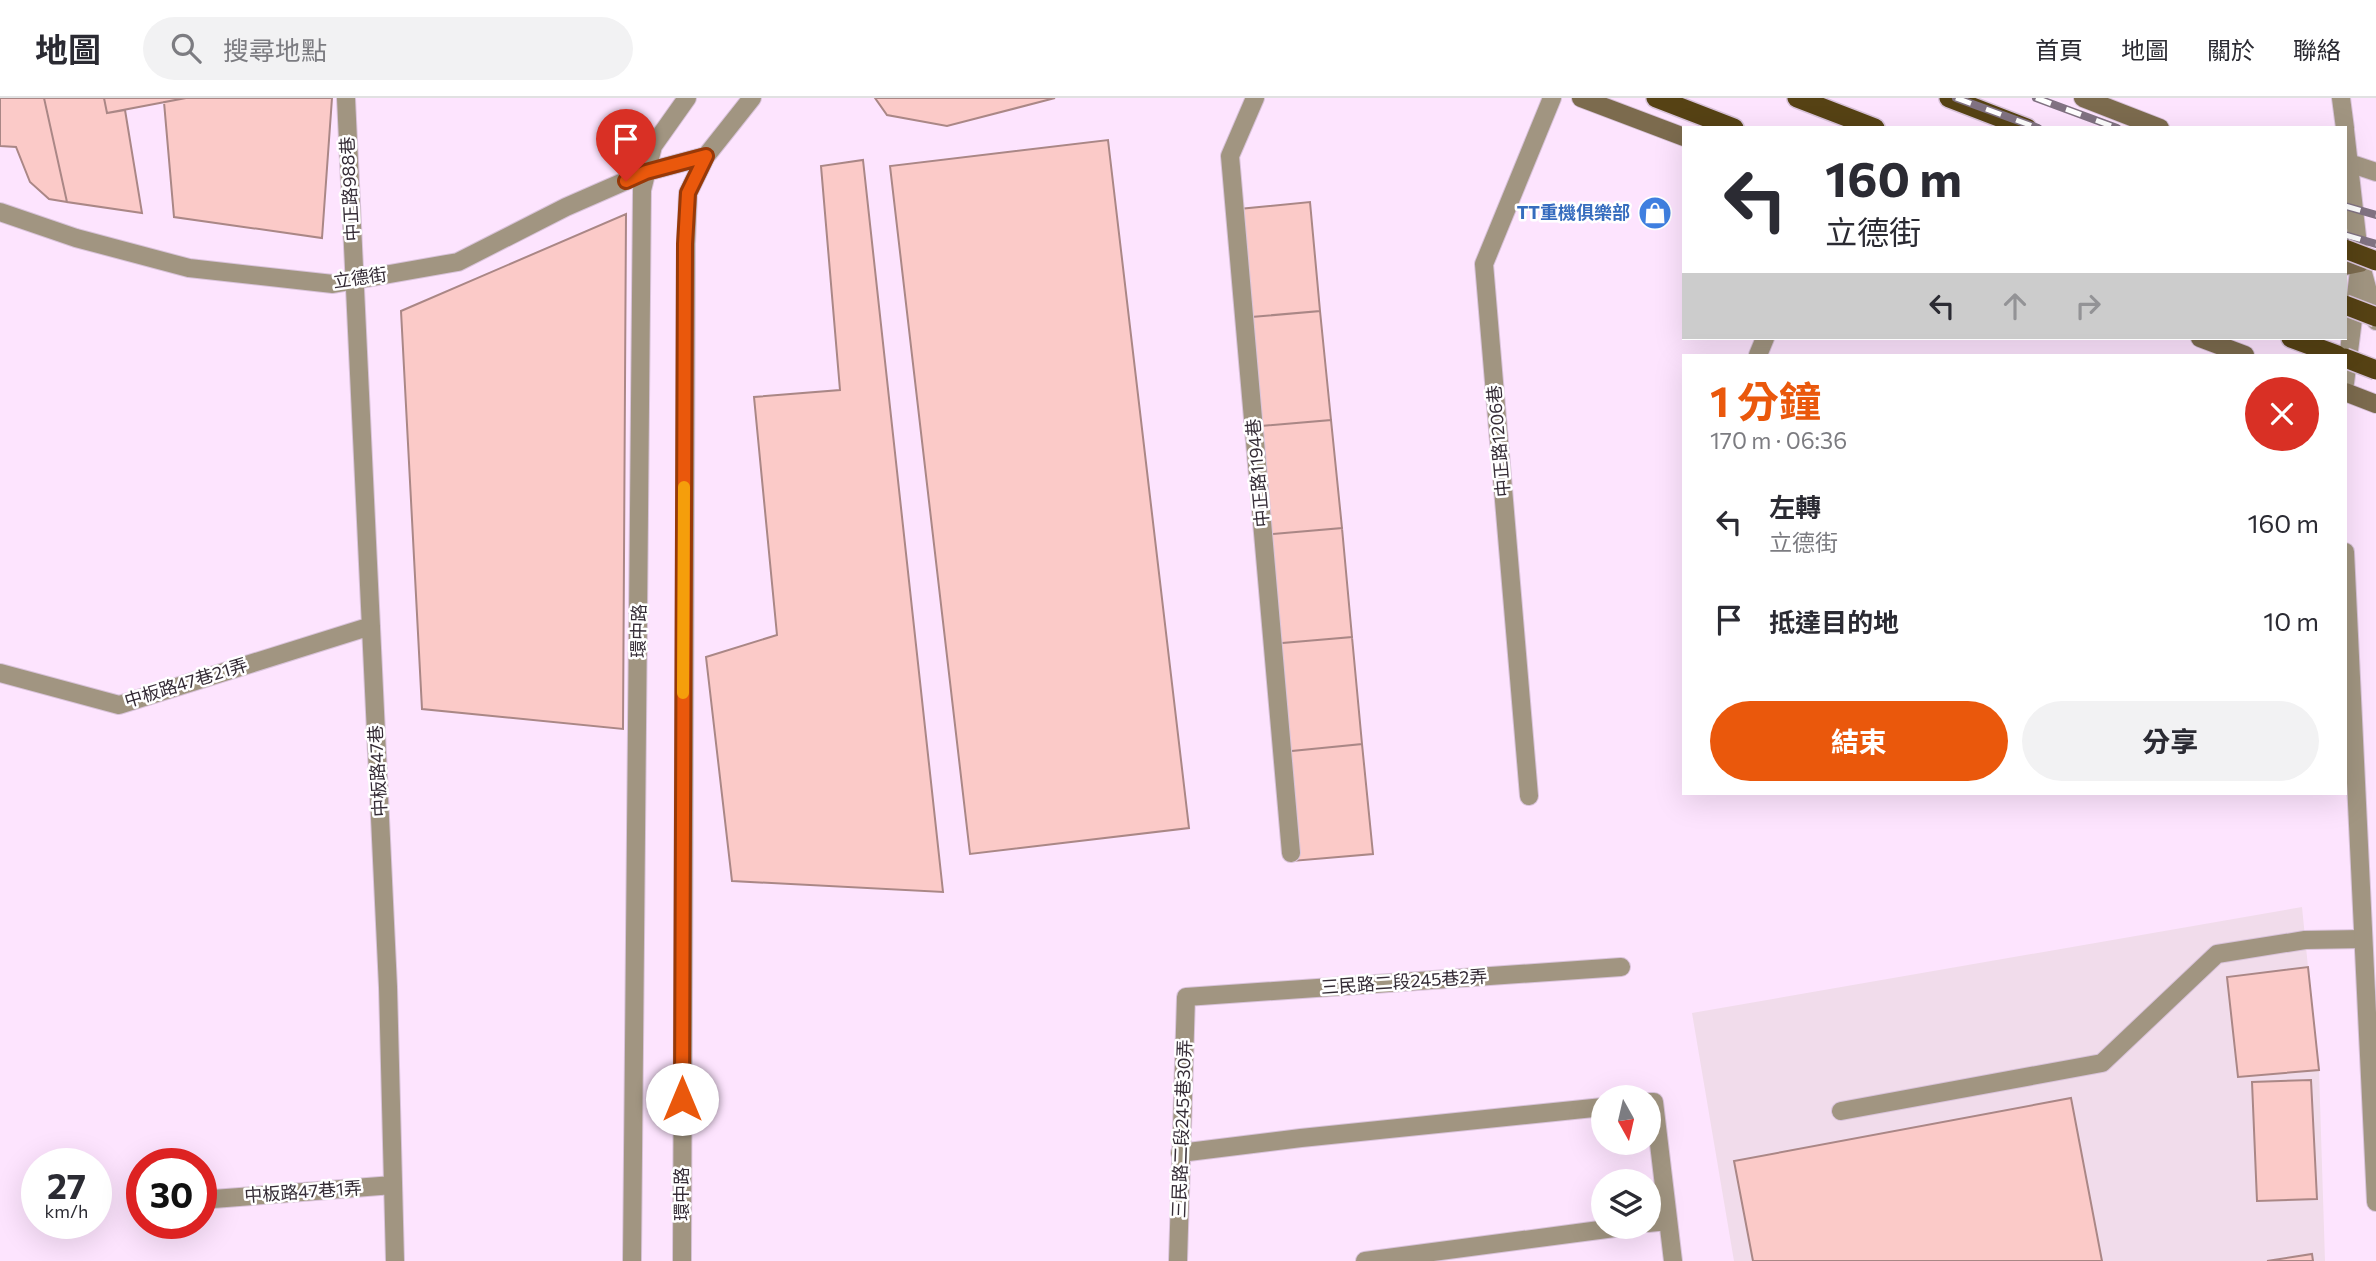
<!DOCTYPE html>
<html lang="zh-TW">
<meta charset="utf-8">
<style>
body{margin:0;font-family:Commissioner,"Noto Sans TC",sans-serif;background:#f2f2f3;color:#2b2b33;height:100vh;display:flex;flex-direction:column;font-size:26px;white-space:nowrap}
*{box-sizing:border-box;margin:0}
p{font-size:23px;color:#7c7c81}
.icon{flex:none;width:38px;height:38px;fill:none;stroke:currentColor;stroke-width:2;stroke-linecap:round;stroke-linejoin:round}
.map{position:relative;flex:1;overflow:hidden}
.panel{position:absolute;left:1682px;top:256px;width:665px;height:441px;display:flex;flex-direction:column;background:#fff;border-radius:0px;box-shadow:0 7px 28px #0002}
.panel>*{flex:none}
.guide{position:absolute;left:1682px;top:28px;width:665px;height:214px;border-radius:0px;box-shadow:0 7px 28px #0002;background:#fff;color:#2b2b33;overflow:hidden}
.needle{width:46px;rotate:172deg}
.buttons{position:absolute;left:1591px;top:987px;display:grid;gap:14px}
.buttons a{display:grid;place-items:center;width:70px;height:70px;border-radius:50%;background:#fff;box-shadow:0 7px 28px #0002;font-size:35px}
.speed{position:absolute;left:21px;top:1050px;display:flex;gap:14px;font-size:35px;font-weight:700;text-align:center}
.speed>*{display:grid;place-content:center;width:91px;height:91px;border-radius:50%;background:#fff;box-shadow:0 7px 28px #0002;line-height:1}
.speed small{font-size:18px;font-weight:400}
.speed .limit{border:10px solid #d22;background:#fff;color:#111}
.pin{position:absolute;display:grid;place-items:center;width:60px;height:60px;color:#fff;margin:-72px -30px;border-radius:50% 50% 50% 0;rotate:-45deg;box-shadow:0 0 7px #0007}
.pin .icon{rotate:45deg}
.me{position:absolute;width:77px;margin:-38px;rotate:0deg;stroke-linejoin:round;filter:drop-shadow(0 0 5px #0008)}
.turn{display:flex;align-items:center;gap:24px;height:147px;padding:0 28px;font-size:32px}
.turn .icon{width:91px;height:91px;stroke-width:2.5}
.turn b{display:block;font-size:49px;line-height:60px}
.lanes{display:flex;align-items:center;height:66px;padding:0 28px;background:#0003;justify-content:center;gap:35px;direction:ltr}
.lanes .off{opacity:.35}
.round{display:grid;place-items:center;flex:none;width:74px;height:74px;border-radius:37px;background:#f2f2f3}
.headline{display:flex;align-items:center;justify-content:space-between;height:119px;padding:0 28px}
h1{font-size:42px;font-weight:700;line-height:52px;color:#ea580c}
.action{display:flex;gap:14px;margin-top:auto;padding:14px 28px}
.action a{flex:1;height:80px;border-radius:42px;background:#ea580c;color:#fff;font-size:28px;font-weight:700;line-height:80px;text-align:center}
.action a+a{background:#f2f2f3;color:#2b2b33}
ul{padding:0;list-style:none}
li{display:flex;align-items:center;gap:21px;height:98px;padding:0 28px}
li div{flex:1}
li b{display:block;font-size:26px}
li em{font-style:normal}
header{display:flex;align-items:center;gap:42px;box-sizing:border-box;height:98px;padding:0 35px;background:#fff;border-bottom:2px solid #e1e1e2}
header strong{font-size:33px}
nav{display:flex;gap:38px;margin-inline-start:auto;font-size:24px}
.search{width:490px;height:63px;background:#f2f2f3;display:flex;align-items:center;gap:18px;box-sizing:border-box;padding:0 24px;border-radius:38px;color:#7c7c81;font-size:26px}
.map>svg:first-child{display:block}
.industrial{fill:#f1dceb}
.building{fill:#fbcac8;stroke:#aa8786;stroke-width:2}
.lines{fill:none;stroke-linecap:round;stroke-linejoin:round}
.service-casing{stroke:#d9c3da;stroke-width:20}
.minor-casing{stroke:#d9c3da;stroke-width:20}
.tertiary-casing{stroke:#d9c3da;stroke-width:20}
.secondary-casing{stroke:#d9c3da;stroke-width:20}
.trunk-casing{stroke:#d9c3da;stroke-width:22}
.service{stroke:#a19581;stroke-width:18}
.minor{stroke:#a19581;stroke-width:18}
.tertiary{stroke:#a19581;stroke-width:18}
.secondary{stroke:#7c6b4e;stroke-width:18}
.trunk{stroke:#564214;stroke-width:19}
.rail-casing{stroke:#817282;stroke-width:8}
.rail{stroke:#fff;stroke-width:5;stroke-dasharray:16;stroke-linecap:butt}
.trunk-bridge-casing{stroke:#d9c3da;stroke-width:22;stroke-linecap:butt}
.trunk-bridge{stroke:#564214;stroke-width:19}
.route-casing{stroke:#983908;stroke-width:18}
.route{stroke:#ea580c;stroke-width:12}
.slow{stroke:#f59e0b;stroke-width:12}
.labels{text-anchor:middle;stroke-width:5;stroke-linejoin:round;paint-order:stroke}
.street-label{font-size:18px;fill:#352c36;stroke:#fff}
.shop-label{font-size:18px;font-weight:bold;fill:#366cbe;stroke:#fff;text-anchor:end}
</style>
<header>
<strong>地圖</strong>
<div class="search"><svg class="icon" aria-label="search" viewBox="0 0 24 24"><circle cx="10" cy="10" r="6"/><path d="M15 15l6 6"/></svg>搜尋地點</div>
<nav><a>首頁</a><a>地圖</a><a>關於</a><a>聯絡</a></nav>
</header>
<div class="map">
<svg width="2376" height="1163" viewBox="0 0 2376 1163">
<rect width="100%" height="100%" fill="#fde4fe"/>
<path class="industrial" d="M2302 809 2308 869 2227 879 2238 979 2319 972 2325 1163H1734L1692 915Z"/>
<path class="building" d="M0 0H44L67 104 49 101 30 84 16 49 0 48Z
M44 0H104L107 15 125 12 142 115 67 104Z
M104 0H186L107 15Z
M186 0H332L322 140 174 119 164 4Z
M875 0H1055L947 28 887 17Z
M1108 42 1189 730 970 756 890 68Z
M863 62 943 794 732 783 706 559 777 537 754 299 840 292 821 68Z
M1310 104 1320 213 1240 220 1229 112Z
M626 116 623 631 422 611 401 213Z
M1320 213 1331 322 1250 329 1240 220Z
M1331 322 1342 430 1260 437 1250 329Z
M1342 430 1352 539 1271 546 1260 437Z
M1352 539 1362 646 1282 654 1271 546Z
M1362 646 1373 756 1292 763 1282 654Z
M2308 869 2319 972 2238 979 2227 879Z
M2311 982 2317 1101 2257 1103 2252 984Z
M2071 1000 2102 1163H1753L1734 1063Z
M2312 1156 2313 1163H2267Z"/>
<g class="lines">
<defs>
<path id="service" d="M346 0 388 889 395 1163
M1255 0 1230 58 1291 755
M1758 257 1765 240
M0 575 119 607 371 528
M1529 698 1484 166 1552 0
M1648 1004H1654L1673 1163
M1841 1013 2102 965 2217 856 2305 842 2362 841
M1180 1055 1301 1040 1603 1009
M213 1101 393 1087
M1648 1125 1668 1123
M1178 1163 1186 899 1621 869
M1365 1163 1622 1129"/>
<path id="minor" d="M2349 65 2376 74
M0 114 76 140 189 170 333 186 458 164 566 109 646 74 706 58
M632 1163 642 92 653 48 687 0
M682 1163 686 146 688 95 706 58 752 0"/>
<path id="tertiary" d="M2341 0 2345 30
M2345 32 2360 165 2345 285
M2363 175 2376 223
M2345 454 2376 1104"/>
<path id="secondary" d="M1581 0 1684 39
M2083 0 2160 30
M2345 168 2360 165
M2200 240 2245 257
M2345 294 2376 306"/>
<path id="trunk" d="M1656 0 1734 30
M1797 0 1875 30
M1949 0 2027 30
M2291 240 2337 257"/>
</defs>
<use href="#service" class="service-casing"/>
<use href="#minor" class="minor-casing"/>
<use href="#tertiary" class="tertiary-casing"/>
<use href="#secondary" class="secondary-casing"/>
<use href="#trunk" class="trunk-casing"/>
<use href="#service" class="service"/>
<use href="#minor" class="minor"/>
<use href="#tertiary" class="tertiary"/>
<use href="#secondary" class="secondary"/>
<use href="#trunk" class="trunk"/>
<defs>
<path id="rail" d="M1956 0 2038 30
M2036 0 2117 30
M2345 108 2376 117
M2345 137 2376 146"/>
</defs>
<use href="#rail" class="rail-casing"/>
<use href="#rail" class="rail"/>
<defs>
<path id="trunk-bridge" d="M2345 151 2376 163
M2345 207 2376 219
M2345 260 2376 272"/>
</defs>
<use href="#trunk-bridge" class="trunk-bridge-casing"/>
<use href="#trunk-bridge" class="trunk-bridge"/>
</g>
<g class="lines">
<defs>
<path id="route" d="M626 83 646 74 706 58 688 95 685 146 682 1001"/>
</defs>
<use href="#route" class="route-casing"/>
<use href="#route" class="route"/>
<path class="slow" d="M683 595 684 389"/>
</g>
<defs>
<symbol id="shop-disc" viewBox="-11 -11 22 22"><circle r="9.5" fill="#3f7fe0" stroke="#fff"/><path d="M-5-2.5h2.3a2.7 3.5 0 0 1 5.4 0H5L5.5 6h-11ZM-1.5-2.5h3a1.5 2.3 0 0 0-3 0Z" fill="#fff"/></symbol>
</defs>
<g fill-rule="evenodd">
<use href="#shop-disc" x="1636" y="96" width="38" height="38"/>
</g>
<g class="labels">
<g class="street-label">
<text transform="translate(350 91) rotate(-93)" y="6">中正路988巷</text>
<text transform="translate(360 180) rotate(-8)" y="6">立德街</text>
<text transform="translate(1499 343) rotate(-95)" y="6">中正路1206巷</text>
<text transform="translate(1258 375) rotate(-95)" y="6">中正路1194巷</text>
<text transform="translate(639 533) rotate(-89)" y="6">環中路</text>
<text transform="translate(186 585) rotate(-17)" y="6">中板路47巷21弄</text>
<text transform="translate(378 673) rotate(-93)" y="6">中板路47巷</text>
<text transform="translate(1404 884) rotate(-4)" y="6">三民路二段245巷2弄</text>
<text transform="translate(1182 1031) rotate(-88)" y="6">三民路二段245巷30弄</text>
<text transform="translate(303 1094) rotate(-4)" y="6">中板路47巷1弄</text>
<text transform="translate(682 1096) rotate(-90)" y="6">環中路</text>
</g>
<g class="shop-label">
<text x="1630" y="121">TT重機俱樂部</text>
</g>
</g>
</svg>
<div class="buttons">
<a><svg class="needle" viewBox="-14 -14 28 28"><path d="M0-13l5 13h-10z" fill="#e53935"/><path d="M0 13l5-13h-10z" fill="#7c7c81"/></svg></a>
<a><svg class="icon" aria-label="layers" viewBox="0 0 24 24"><path d="M12 4l9 5-9 5-9-5zM3 14l9 5 9-5"/></svg></a>
</div>
<div class="speed"><div>27<small>km/h</small></div><div class="limit">30</div></div>
<div class="pin" style="left:626px;top:83px;background:#d93025"><svg class="icon" aria-label="arrive" viewBox="0 0 24 24"><path d="M6 21V4h12l-3 4 3 4H6"/></svg></div>
<svg class="me" style="left:682px;top:1001px" viewBox="-20 -20 40 40"><circle r="19" fill="#fff"/><path d="M0-13L10 11 0 6-10 11z" fill="#ea580c"/></svg>
<div class="guide">
<div class="turn"><svg class="icon" aria-label="left" viewBox="0 0 24 24"><path d="M17 20v-9H6M10 6l-5 5 5 5"/></svg><div><b>160 m</b>立德街</div></div>
<div class="lanes"><svg class="icon" aria-label="left" viewBox="0 0 24 24"><path d="M17 20v-9H6M10 6l-5 5 5 5"/></svg><svg class="icon off" aria-label="ahead" viewBox="0 0 24 24"><path d="M12 20V5M6 11l6-6 6 6"/></svg><svg class="icon off" aria-label="right" viewBox="0 0 24 24"><path d="M7 20v-9h11M14 6l5 5-5 5"/></svg></div>
</div>
<section class="panel">
<div class="headline"><div><h1>1 分鐘</h1><p>170 m · 06:36</p></div><a class="round" style="background:#d93025;color:#fff"><svg class="icon" aria-label="close" viewBox="0 0 24 24"><path d="M6 6l12 12M18 6L6 18"/></svg></a></div>
<ul>
<li><svg class="icon" aria-label="left" viewBox="0 0 24 24"><path d="M17 20v-9H6M10 6l-5 5 5 5"/></svg><div><b>左轉</b><p>立德街</p></div><em>160 m</em></li>
<li><svg class="icon" aria-label="arrive" viewBox="0 0 24 24"><path d="M6 21V4h12l-3 4 3 4H6"/></svg><div><b>抵達目的地</b></div><em>10 m</em></li>
</ul>
<div class="action"><a>結束</a><a>分享</a></div>
</section>
</div>
